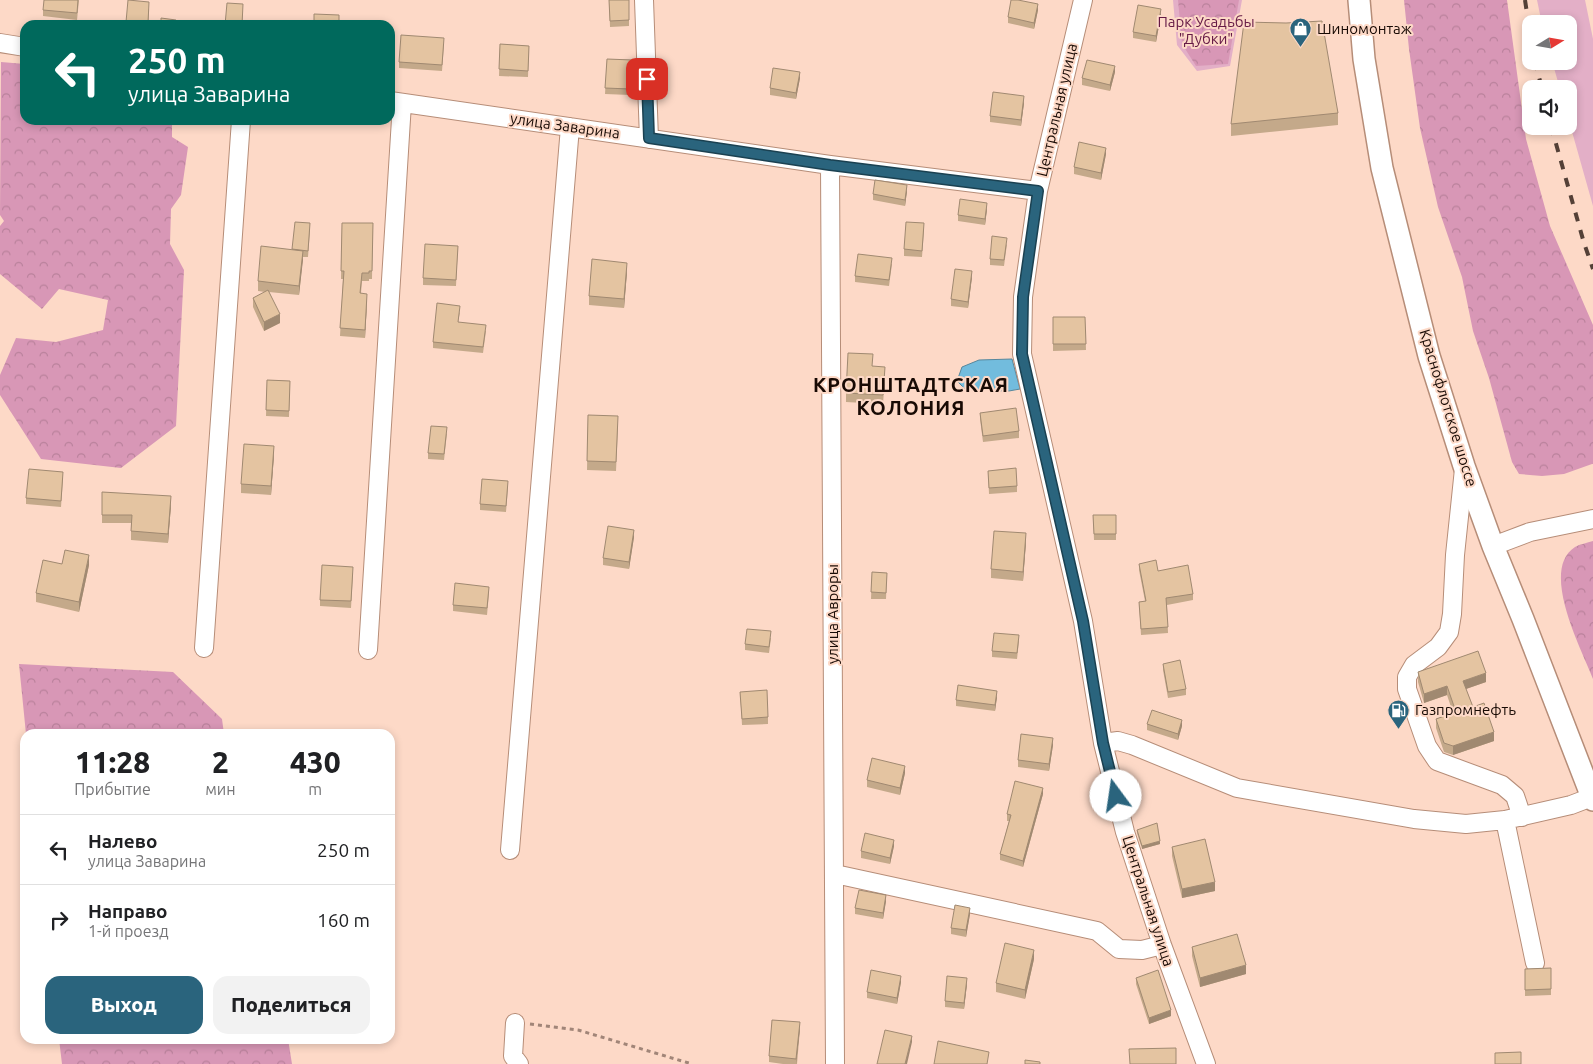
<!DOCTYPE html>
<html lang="ru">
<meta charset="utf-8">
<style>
body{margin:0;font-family:Ubuntu,sans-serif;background:#f2f2f2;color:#202124;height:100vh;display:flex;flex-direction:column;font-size:19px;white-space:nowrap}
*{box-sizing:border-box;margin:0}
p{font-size:16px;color:#757577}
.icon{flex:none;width:28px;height:28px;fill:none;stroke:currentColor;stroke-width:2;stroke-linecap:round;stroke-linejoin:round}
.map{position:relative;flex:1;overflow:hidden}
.side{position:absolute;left:20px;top:729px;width:375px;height:315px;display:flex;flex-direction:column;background:#fff;border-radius:15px;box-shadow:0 2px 8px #0003}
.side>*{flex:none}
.hud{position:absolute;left:20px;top:20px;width:375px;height:105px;border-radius:15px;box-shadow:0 2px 8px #0003;background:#00695c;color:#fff;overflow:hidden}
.needle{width:32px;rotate:79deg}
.fabs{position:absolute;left:1522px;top:15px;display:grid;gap:10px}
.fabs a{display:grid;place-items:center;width:55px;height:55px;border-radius:10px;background:#fff;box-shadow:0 2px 8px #0003;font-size:25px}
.pin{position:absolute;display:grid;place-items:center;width:42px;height:42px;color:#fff;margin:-21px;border-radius:10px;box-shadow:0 2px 8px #0006}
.me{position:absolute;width:55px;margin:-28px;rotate:346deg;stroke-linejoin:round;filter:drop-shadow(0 0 4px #0008)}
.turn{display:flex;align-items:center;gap:18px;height:105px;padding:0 25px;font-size:22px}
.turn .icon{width:65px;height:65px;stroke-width:2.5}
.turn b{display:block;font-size:35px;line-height:42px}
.eta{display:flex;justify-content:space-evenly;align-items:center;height:85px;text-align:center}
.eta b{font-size:30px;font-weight:800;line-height:35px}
.primary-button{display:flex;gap:10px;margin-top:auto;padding:10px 25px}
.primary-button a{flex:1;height:58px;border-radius:15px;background:#2a647d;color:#fff;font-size:20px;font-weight:800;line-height:58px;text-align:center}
.primary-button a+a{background:#f2f2f2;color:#202124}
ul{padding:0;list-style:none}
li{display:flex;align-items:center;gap:15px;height:70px;padding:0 25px;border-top:1px solid #e0e0e0}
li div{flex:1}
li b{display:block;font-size:19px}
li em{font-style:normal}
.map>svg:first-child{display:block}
.green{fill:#e3afc7}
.forest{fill:url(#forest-crowns)}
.water{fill:#72bcdd;stroke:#57879c}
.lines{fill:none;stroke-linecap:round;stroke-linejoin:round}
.minor-casing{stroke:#b68d78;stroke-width:20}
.major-casing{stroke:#b68d78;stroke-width:24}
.path{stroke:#a18578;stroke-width:3;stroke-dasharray:4 4;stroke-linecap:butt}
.minor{stroke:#fff;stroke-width:18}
.major{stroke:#fff;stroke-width:21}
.rail{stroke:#544037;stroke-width:4;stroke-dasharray:9 9;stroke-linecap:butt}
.wall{fill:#c4a98a}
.shaded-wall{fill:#a08971}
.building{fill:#e4c4a1;stroke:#a08971}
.route-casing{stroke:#1b4151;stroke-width:12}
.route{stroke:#2a647d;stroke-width:9}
.labels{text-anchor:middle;stroke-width:4;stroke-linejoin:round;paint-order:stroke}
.park-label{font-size:15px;fill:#651945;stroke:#fdd9c7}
.poi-label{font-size:15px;fill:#180a04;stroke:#fdd9c7;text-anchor:start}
.street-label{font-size:15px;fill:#180a04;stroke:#fdd9c7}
.district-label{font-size:20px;font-weight:bold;letter-spacing:1px;fill:#180a04;stroke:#fdd9c7}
</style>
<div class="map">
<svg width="1593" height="1064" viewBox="0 0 1593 1064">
<defs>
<pattern id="forest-crowns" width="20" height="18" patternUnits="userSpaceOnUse" patternTransform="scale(1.25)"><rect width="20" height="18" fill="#d897b6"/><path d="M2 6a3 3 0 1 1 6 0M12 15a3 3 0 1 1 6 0" fill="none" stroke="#b9819b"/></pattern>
</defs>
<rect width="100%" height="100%" fill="#fdd9c7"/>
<path class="green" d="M1173 0H1242L1230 66 1197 71 1177 45Z
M1537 0H1585L1593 39V206L1569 121V89H1560L1552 61H1569V24H1542Z"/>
<path class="forest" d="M1178 0H1239L1228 64 1196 66 1182 44Z
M1404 0H1507L1526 139 1550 226 1593 325V464H1592L1564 474 1542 476 1519 474 1512 462 1489 378 1473 331 1462 277 1438 207 1420 128 1409 49Z
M1 62 25 64V120H172V137L188 147 181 195 171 209 170 244 184 270 176 426 121 468 41 459 0 395V375L16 338 56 342 103 330 108 300 59 289 42 309 0 274V226L4 221 0 215Z
M1593 541V679C1582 650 1539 570 1575 547 1580 544 1587 543 1593 541Z
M19 664 173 672 222 719 224 734H26Z
M59 1039H288L292 1064H62Z"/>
<path class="water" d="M1012 359 1020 389 1009 391 966 390 957 381 962 367 979 360Z"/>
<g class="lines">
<defs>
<path id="minor" d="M644 0 649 139
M1083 0 1038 191 1023 297 1022 354 1083 621 1103 743 1125 832 1162 945 1206 1064
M0 43 25 47
M390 101 830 165 1038 191
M830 165 835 1064
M1464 469 1455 555 1452 614 1449 632 1438 647 1414 665 1407 677V689L1427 746 1437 761 1502 785 1515 796 1522 817
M1493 546 1530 532 1593 519
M204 648 241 120
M368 650 402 103
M1103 743 1118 741 1132 745 1237 788 1414 819 1466 824 1505 820 1571 805 1592 797
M1505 820 1535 963
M510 850 570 127
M835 874 1097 931 1119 949 1142 950 1162 945
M515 1023 513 1056 519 1064"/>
<path id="major" d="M1359 0 1364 59 1382 168 1429 356 1464 466 1493 546 1523 619 1593 800"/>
</defs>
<use href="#minor" class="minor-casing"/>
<use href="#major" class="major-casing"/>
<path class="path" d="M530 1024 578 1030 692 1064"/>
<use href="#minor" class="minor"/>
<use href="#major" class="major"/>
<path class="rail" d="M1525 0 1531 40
M1535 61 1542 89
M1551 126 1584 243 1593 269"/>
</g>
<path class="wall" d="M79 0 77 20 43 16V10Z
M609 0H629V26L610 27Z
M149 9 148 25H126V22Z
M1038 10 1034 29 1008 23V17Z
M1161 15 1156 42 1133 38V32Z
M1286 23 1338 113V125L1231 136V124Z
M444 44 442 71 399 68V62Z
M500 44 529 46 528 77 499 76Z
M607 59 632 60 630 95 605 94Z
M1115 72 1110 91 1082 85V78Z
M800 78 796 99 770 95V88Z
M1024 103 1021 126 990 122V116Z
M1106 154 1101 180 1074 174V167Z
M907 191 905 206 873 200V194Z
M987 209 985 225 958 221V215Z
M342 223H373L372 279H369V281H362L361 293 367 302 365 338 340 336 343 279H341Z
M310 230 308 257H303L299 295 269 292 280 323 264 331 253 307V298L265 292 258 291V281L292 250Z
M924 230 922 257 904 256V249Z
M1007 244 1004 266 990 265V259Z
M458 246 456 286 423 285V278Z
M892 264 889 286 855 282V276Z
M627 272 624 308 589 305V296Z
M972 277 968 308 951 306V299Z
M460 312 458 322 486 331 483 353 433 348V342Z
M1053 317H1085L1086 350 1053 351Z
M873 366 885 376 883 404 846 402V393Z
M267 380 290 381 289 417 266 416Z
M980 413 1019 431V438L983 442 980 419Z
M588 415 618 426 616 471 587 470Z
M447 433 444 460 428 459V453Z
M274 455 271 495 241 493V484Z
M988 471 1017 486V492L989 494Z
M63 478 61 507 26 504V498Z
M508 487 506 512 480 510V504Z
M102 492 171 505 168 543 131 540V523H102Z
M1093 515H1116V540H1094Z
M634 537 629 569 603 565V558Z
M1026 542 1023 581 991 578V569Z
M62 564 89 565 79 612 36 602V593Z
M1139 564 1158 571 1193 594V600L1167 605 1168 633 1141 635 1139 602 1145 601 1139 570Z
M872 572 887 573 886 599H871Z
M353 573 351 608 320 606V600Z
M489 593 487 615 453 611V605Z
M771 638 769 653 745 650V644Z
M1019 641 1017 659 992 657V651Z
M1163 664 1186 689V695L1168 698 1163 670Z
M1418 672 1486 682 1466 689 1473 707 1494 741 1453 755 1444 752 1436 728V719L1453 713 1447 695 1424 703 1418 682Z
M740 692 768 717V724L742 725Z
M997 697 995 711 956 706V700Z
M1147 724 1182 726 1178 740 1147 730Z
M1053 745 1049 771 1018 767V760Z
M905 773 900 795 867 787V780Z
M1043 794 1023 867 1000 860V854L1009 821H1007V814Z
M1137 830 1160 844 1142 849 1137 833Z
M894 846 890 864 861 858V851Z
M1172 847 1215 891 1182 898 1172 856Z
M886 901 883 919 855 914V908Z
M970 914 966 937 951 934V928Z
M1192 947 1246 974 1200 987 1192 956Z
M1034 959 1025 999 996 992V983Z
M1551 968V995L1525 996V969Z
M1136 978 1171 1016 1149 1024 1136 984Z
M901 982 897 1004 867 998V992Z
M967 984 964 1009 945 1007V1001Z
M800 1029 797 1064H783L769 1062V1056Z"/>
<path class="shaded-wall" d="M1038 4V10L1034 29V23Z
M1161 9V15L1156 42V36Z
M1115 66V72L1110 91V85Z
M800 72V78L796 99V93Z
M1024 96V103L1021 126V120Z
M1106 148V154L1101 180V173Z
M907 185V191L905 206V200Z
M987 203V209L985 225V219Z
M303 251V260L299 295V286Z
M627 263V272L624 308V299Z
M972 271V277L968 308V302Z
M367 294V302L365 338V330Z
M280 314V323L264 331V322Z
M274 446V455L271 495V486Z
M171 496V505L168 543V534Z
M634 530V537L629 569V562Z
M1026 533V542L1023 581V572Z
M89 555V565L79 612V602Z
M1486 673V682L1463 690V681Z
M1447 686V695L1424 703V694Z
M997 691V697L995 711V705Z
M1182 720V726L1178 740V734Z
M1494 732V741L1453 755V746Z
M1053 738V745L1049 771V764Z
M905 766V773L900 795V788Z
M1043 788V794L1023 867V861Z
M894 840V846L890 864V858Z
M1160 841V844L1142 849V846Z
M1215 882V891L1182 898V889Z
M886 895V901L883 919V913Z
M970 908V914L966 937V930Z
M1034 950V959L1025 999V990Z
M1246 965V974L1200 987V978Z
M901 976V982L897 1004V998Z
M967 978V984L964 1009V1003Z
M1171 1010V1016L1149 1024V1018Z
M800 1022V1029L796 1064V1059Z
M912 1036V1042L907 1064H905Z"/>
<path class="building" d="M44 0H78L77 13 43 10Z
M128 0 149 2 148 23 126 22Z
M609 0H629V20L610 21Z
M1011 0H1018L1038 4 1034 23 1008 17Z
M227 3 243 4 242 25H225Z
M1138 5 1161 9 1156 36 1133 32Z
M314 14 339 15V25H314Z
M161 18 176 20V25H161Z
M1322 21 1338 113 1231 124 1244 22 1286 23Z
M401 35 444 38 442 65 399 62Z
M500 44 529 46 528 71 499 69Z
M607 59 632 60 630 89 605 88Z
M1087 60 1115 66 1110 85 1082 78Z
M773 68 800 72 796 93 770 88Z
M993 92 1024 96 1021 120 990 116Z
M1079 142 1106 148 1101 173 1074 167Z
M875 180 907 185 905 200 873 194Z
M960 199 987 203 985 219 958 215Z
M295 222 310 223 308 251 292 249Z
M906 222 924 223 922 251 904 249Z
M342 223H373L372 271H369V273H362L360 293 367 294 365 330 340 328 344 271H341Z
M992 236 1007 238 1004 260 990 259Z
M425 244 458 246 456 280 423 278Z
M261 246 303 251 299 286 258 281Z
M858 254 892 258 889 280 855 276Z
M592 259 627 263 624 299 589 296Z
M955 269 972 271 968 302 951 299Z
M268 290 280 314 264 322 253 298Z
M437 303 460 306 458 322 486 325 483 347 433 342Z
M1053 317H1085L1086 344H1053Z
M848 353 873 354 872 366 885 367 883 395 846 393Z
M267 380 290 381 289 411 266 410Z
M1016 408 1019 431 983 436 980 413Z
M588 415 618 416 616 462 587 461Z
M431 426 447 427 444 454 428 453Z
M244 444 274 446 271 486 241 484Z
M1016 468 1017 486 989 488 988 471Z
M29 469 63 472 61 501 26 498Z
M482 479 508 481 506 506 480 504Z
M102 492 171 496 168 534 131 531 132 515H102Z
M1093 515H1116V534H1094Z
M608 526 634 530 629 562 603 558Z
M994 531 1026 533 1023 572 991 569Z
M65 550 89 555 79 602 36 593 43 560 62 564Z
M1156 560 1158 571 1188 565 1193 594 1166 598 1168 627 1141 629 1139 602 1146 601 1139 564Z
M322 565 353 567 351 601 320 600Z
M872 572 887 573 886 593 871 592Z
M455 583 489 587 487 608 453 605Z
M747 629 771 631 769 647 745 644Z
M994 633 1019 635 1017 653 992 651Z
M1478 651 1486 673 1463 681 1473 707 1484 703 1494 732 1453 746 1444 743 1436 719 1456 712 1447 686 1424 694 1418 672Z
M1180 660 1186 689 1168 692 1163 664Z
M958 685 997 691 995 705 956 700Z
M767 690 768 717 742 719 740 692Z
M1152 710 1182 720 1178 734 1147 724Z
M1021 734 1053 738 1049 764 1018 760Z
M872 758 905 766 900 788 867 780Z
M1015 781 1043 788 1023 861 1000 854 1011 815 1007 814Z
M1157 823 1160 841 1142 846 1137 830Z
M865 833 894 840 890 858 861 851Z
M1205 839 1215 882 1182 889 1172 847Z
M859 890 886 895 883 913 855 908Z
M955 905 970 908 966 930 951 928Z
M1237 934 1246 965 1200 978 1192 947Z
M1005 943 1034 950 1025 990 996 983Z
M1551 968V989L1525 990V969Z
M871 970 901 976 897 998 867 992Z
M1158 970 1171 1010 1149 1018 1136 978Z
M947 976 967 978 964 1003 945 1001Z
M772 1020 800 1022 796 1059 769 1056Z
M885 1030 912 1036 905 1064H877Z
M938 1041 989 1052 987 1064H934Z
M1176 1048V1064H1130L1129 1049Z
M1521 1052V1064H1495V1053Z
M1025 1060 1040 1062V1064H1025Z"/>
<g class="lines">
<defs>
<path id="route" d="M647 79 649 138 830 165 1038 191 1023 297 1022 354 1083 621 1103 743 1116 796"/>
</defs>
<use href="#route" class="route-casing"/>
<use href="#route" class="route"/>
</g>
<defs>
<symbol id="shop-pin" viewBox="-11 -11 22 30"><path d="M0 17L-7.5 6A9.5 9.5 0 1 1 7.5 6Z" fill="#2a647d" stroke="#fdd9c7"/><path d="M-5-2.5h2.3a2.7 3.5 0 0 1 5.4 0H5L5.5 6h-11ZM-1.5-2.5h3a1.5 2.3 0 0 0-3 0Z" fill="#fff"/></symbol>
<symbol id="fuel-pin" viewBox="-11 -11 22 30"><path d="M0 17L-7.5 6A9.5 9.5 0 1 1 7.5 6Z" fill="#2a647d" stroke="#fdd9c7"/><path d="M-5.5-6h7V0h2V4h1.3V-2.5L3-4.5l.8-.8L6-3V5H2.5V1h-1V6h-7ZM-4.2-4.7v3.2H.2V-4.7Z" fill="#fff"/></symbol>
</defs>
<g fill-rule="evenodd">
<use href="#shop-pin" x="1288" y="16" width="25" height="34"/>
<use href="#fuel-pin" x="1386" y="698" width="25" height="34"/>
</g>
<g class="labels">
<g class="park-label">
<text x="1206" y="27">Парк Усадьбы<tspan x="1206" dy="17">"Дубки"</tspan></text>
</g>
<g class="poi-label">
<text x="1317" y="34">Шиномонтаж</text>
<text x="1415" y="715">Газпромнефть</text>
</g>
<g class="street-label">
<text transform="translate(1057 110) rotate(-77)" y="5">Центральная улица</text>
<text transform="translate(565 126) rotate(8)" y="5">улица Заварина</text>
<text transform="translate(1448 408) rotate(73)" y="5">Краснофлотское шоссе</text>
<text transform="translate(833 614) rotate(-90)" y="5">улица Авроры</text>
<text transform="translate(1148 901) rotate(72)" y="5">Центральная улица</text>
</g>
<g class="district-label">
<text x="911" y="392">КРОНШТАДТСКАЯ<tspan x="911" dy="23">КОЛОНИЯ</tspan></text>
</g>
</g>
</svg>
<div class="fabs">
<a><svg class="needle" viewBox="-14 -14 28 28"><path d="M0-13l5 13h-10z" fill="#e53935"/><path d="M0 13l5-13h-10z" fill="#757577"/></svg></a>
<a><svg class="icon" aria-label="sound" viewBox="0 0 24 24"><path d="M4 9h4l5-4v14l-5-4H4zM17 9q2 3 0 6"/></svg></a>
</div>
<div class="pin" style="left:647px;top:79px;background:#d93025"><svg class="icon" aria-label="arrive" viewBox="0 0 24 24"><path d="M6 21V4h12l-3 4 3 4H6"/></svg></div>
<svg class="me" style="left:1116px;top:796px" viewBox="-20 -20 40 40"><circle r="19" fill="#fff"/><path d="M0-13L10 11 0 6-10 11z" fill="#2a647d"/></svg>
<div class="hud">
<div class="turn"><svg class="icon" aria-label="left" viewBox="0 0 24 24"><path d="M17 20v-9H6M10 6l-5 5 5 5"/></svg><div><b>250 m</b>улица Заварина</div></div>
</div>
<section class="side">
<div class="eta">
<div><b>11:28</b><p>Прибытие</p></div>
<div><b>2</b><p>мин</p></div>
<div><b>430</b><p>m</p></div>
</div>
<ul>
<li><svg class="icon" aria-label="left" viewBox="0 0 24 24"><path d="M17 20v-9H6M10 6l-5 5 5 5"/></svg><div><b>Налево</b><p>улица Заварина</p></div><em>250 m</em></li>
<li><svg class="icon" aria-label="right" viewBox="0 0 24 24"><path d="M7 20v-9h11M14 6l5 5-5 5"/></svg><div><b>Направо</b><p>1-й проезд</p></div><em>160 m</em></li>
</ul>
<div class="primary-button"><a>Выход</a><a>Поделиться</a></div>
</section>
</div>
